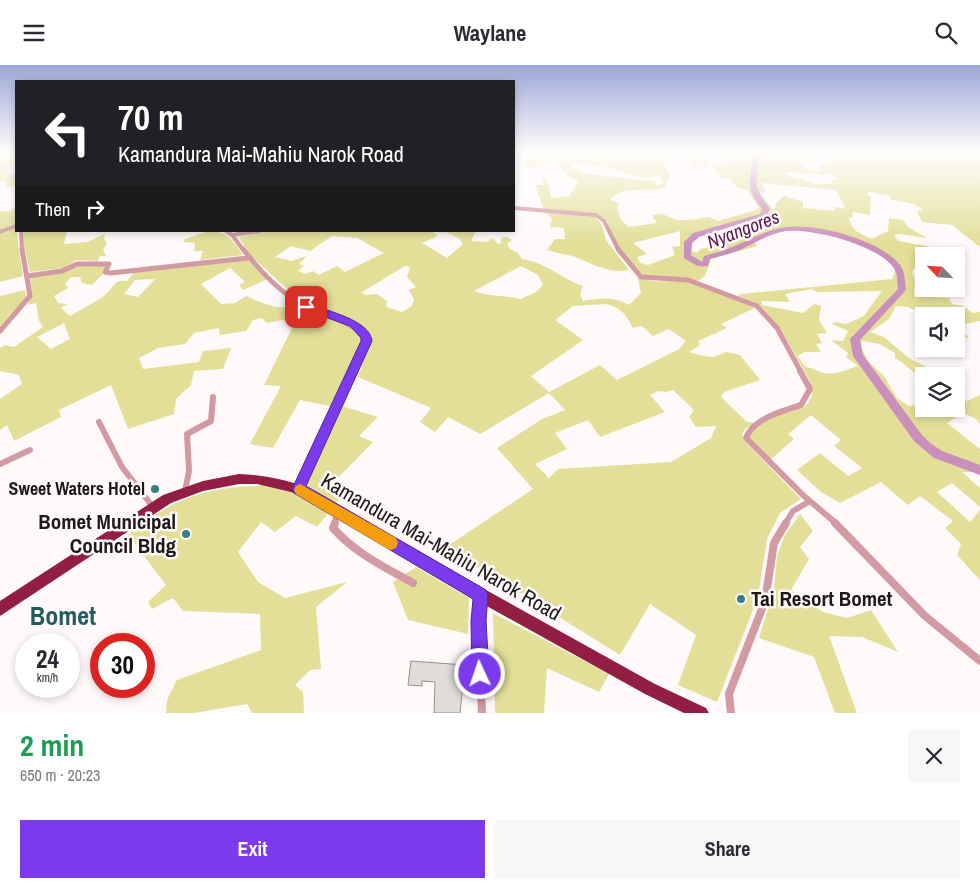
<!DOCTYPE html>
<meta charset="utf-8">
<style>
body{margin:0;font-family:"Archivo Narrow",sans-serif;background:#f7f7f7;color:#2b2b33;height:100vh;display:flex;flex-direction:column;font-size:19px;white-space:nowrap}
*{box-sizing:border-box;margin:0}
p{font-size:16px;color:#7c7c81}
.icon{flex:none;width:28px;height:28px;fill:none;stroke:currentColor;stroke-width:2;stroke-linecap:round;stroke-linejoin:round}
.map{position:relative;height:648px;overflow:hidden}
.side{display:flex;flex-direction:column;background:#fff;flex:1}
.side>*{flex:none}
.top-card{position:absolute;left:15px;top:15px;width:500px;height:152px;border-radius:0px;box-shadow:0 2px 8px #0003;background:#202124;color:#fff;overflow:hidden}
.needle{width:32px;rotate:295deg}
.controls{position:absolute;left:915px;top:182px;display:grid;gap:10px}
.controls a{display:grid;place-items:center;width:50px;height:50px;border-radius:0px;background:#fff;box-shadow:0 2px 8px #0003;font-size:25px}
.speed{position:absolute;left:15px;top:568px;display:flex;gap:10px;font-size:25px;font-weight:700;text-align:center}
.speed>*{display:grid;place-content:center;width:65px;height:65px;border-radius:50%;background:#fff;box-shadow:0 2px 8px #0003;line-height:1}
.speed small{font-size:12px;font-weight:400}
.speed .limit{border:8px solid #d22;background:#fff;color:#111}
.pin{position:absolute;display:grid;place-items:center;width:42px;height:42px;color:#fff;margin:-21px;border-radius:10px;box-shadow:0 2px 8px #0006}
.me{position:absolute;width:55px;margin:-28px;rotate:357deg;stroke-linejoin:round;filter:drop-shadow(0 0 4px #0008)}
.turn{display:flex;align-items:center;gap:18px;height:105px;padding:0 20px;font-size:22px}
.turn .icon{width:65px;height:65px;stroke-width:2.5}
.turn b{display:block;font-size:35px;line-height:42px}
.then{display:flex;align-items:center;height:48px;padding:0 20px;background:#0003;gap:10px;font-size:19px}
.round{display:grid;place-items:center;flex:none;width:52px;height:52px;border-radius:0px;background:#f7f7f7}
.overview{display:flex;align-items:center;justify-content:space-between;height:85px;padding:0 20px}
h1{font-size:30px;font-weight:800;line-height:38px;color:#1e9e55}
.action{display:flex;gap:10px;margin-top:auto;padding:10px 20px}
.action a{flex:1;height:58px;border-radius:0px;background:#7c3aed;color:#fff;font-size:20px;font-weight:800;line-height:58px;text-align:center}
.action a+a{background:#f7f7f7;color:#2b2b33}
header{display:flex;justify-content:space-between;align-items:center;height:65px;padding:0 20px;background:#fff;font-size:22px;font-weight:800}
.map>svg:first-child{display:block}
.green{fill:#e3df99;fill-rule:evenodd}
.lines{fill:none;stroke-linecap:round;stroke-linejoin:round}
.river{fill:#ca90bc;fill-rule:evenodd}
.building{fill:#e0ddd9;stroke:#94918d}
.street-far3{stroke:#d29aa3;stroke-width:4}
.street-far2{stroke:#d29aa3;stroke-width:5}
.street-far1{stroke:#d29aa3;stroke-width:6}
.street{stroke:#d29aa3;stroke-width:8}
.highway{fill:#921e43;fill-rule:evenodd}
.route{fill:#7c3aed;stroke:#51269a}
.slow{fill:#f59e0b}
.poi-dot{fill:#367e84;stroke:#fffaf9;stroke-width:2}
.labels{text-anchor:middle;stroke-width:5;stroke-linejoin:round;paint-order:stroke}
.poi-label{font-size:18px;font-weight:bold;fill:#1c1a19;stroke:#fffaf9;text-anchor:end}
.water-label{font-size:19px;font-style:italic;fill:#5d1851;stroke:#fffaf9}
.near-poi-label{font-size:21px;font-weight:bold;fill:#1c1a19;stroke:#fffaf9;text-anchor:end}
.near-street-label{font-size:21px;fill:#1c1a19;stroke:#fffaf9}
.near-district-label{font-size:26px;font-weight:bold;fill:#225c61;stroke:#fffaf9}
</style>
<header><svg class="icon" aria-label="menu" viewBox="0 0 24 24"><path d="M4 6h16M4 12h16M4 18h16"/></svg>Waylane<svg class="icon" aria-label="search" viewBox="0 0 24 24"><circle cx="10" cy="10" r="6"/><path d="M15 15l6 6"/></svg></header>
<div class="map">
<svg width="980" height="648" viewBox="0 0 980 648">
<rect width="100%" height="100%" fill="#fffaf9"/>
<path class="green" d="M0 87 16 88V95L5 108H14L16 121 5 123 6 116H0V98L9 90 0 91Z
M527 87H591L610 96 619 94 609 87H661L670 99H664L670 111 664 123C645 128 625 119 610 134L619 139 617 143 621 155 629 162 657 158 652 151C663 145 669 154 678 155 689 156 701 153 709 152L718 156 756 145 759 142 747 125 736 122 732 115 719 112 715 104 694 101 685 88 703 87 709 96 705 97 708 102 713 103 711 98 730 99 729 89 777 87 797 92 811 87H824L798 95C800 103 813 106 822 106L820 100 830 97 823 95 834 91 828 87H980V182L952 160 922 157 917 146 923 145C913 136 903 138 890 134V131L868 127 867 130 871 132 870 150 853 147 852 153 849 152C850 166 862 169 872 174L888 166 889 153 903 155 908 162 927 173 900 169 894 170 898 176 937 183 943 191H924V203H915L912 206 915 217 914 230 949 233 952 239 964 241 972 248 980 247V256L959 260V264L969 272 958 276 956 281V251H927L908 242 896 241 889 254 870 267 884 272 909 293 944 311H924V315C913 308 906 299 895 293V288L880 279 862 276 861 282 868 296 884 311 897 333 909 341 924 339V344H956V328L967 336 980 330V359L976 354 963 348 947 358 980 384V409L975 407H962L980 423V442L952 418 937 427 970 457 980 445V515L957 490 961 479 945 463 953 456 920 431 908 440 881 417 840 438 821 427 797 405 820 388 848 411 862 403 834 381 841 375 811 350 788 369 794 374 770 395 749 374 750 368 771 352 802 343 808 338 812 330 811 318 781 265 763 243 756 238 738 231 741 229 892 214 896 204C880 182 828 164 801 164 785 164 770 171 756 175L754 177 757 181 711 194 705 211 698 216C678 209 657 218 638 208L609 168 608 158 604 153 593 148 544 145 535 120H545L542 113H547L551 133 569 131 579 116C561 111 566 105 553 95L532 104 522 98 528 95 525 89ZM574 97 596 102 598 100C618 104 638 117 659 110L663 119 656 120 653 116 587 109 571 102ZM787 107 834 110 838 115H832L833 119H815L784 109ZM762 118 836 125 846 144 835 142V146L803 143V137L784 131 776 138 774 146 760 128 765 127ZM766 150 780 157 748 166 720 180 701 184 696 188 690 185 692 176 699 170ZM680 166V181L672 182 675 190 648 200 640 198 637 192 647 189 633 178ZM812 224 817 227 882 226 864 251 846 259 835 257 832 259 848 266 843 276 831 275 848 288 846 292 858 301C847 304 833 312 821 307 815 305 813 303 806 302L797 291 805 287H821L816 279 822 278 817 269 827 268 819 255 821 241 814 239 803 248 762 240V236L790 237 785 229Z
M16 142V160L0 166V146H11Z
M544 147 594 151 602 160 606 175 629 205C608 209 594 199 575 192 566 189 556 188 547 185L555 174H565L564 163 550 162 552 153Z
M16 163 23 211 0 217V169Z
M24 166H67L64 179 87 177 105 169 104 174 107 178 103 185 106 191H100L98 196 76 195 64 203 30 207 22 172Z
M209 166C227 166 234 176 243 190L200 195 203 186H194L195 178 183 177 185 174Z
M271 166H436L433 167 438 171 422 178 447 193 463 179 460 174 444 166H476L471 176 487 177 493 173 498 179 501 178V173L507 172 512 175 507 179 510 184 518 188 522 194C547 198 560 213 583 221L580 229 583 236C600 233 614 231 629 240L641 228 638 213C655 219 675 214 693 218L755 243 721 259 727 263 698 276 700 280 689 287 703 291 714 292 726 287 740 290 760 315 724 327 721 332 747 357 755 358 745 364 742 369 745 377 801 434 780 448 767 474 758 532 717 637 678 620 696 570 650 539 620 590 446 482 533 424 497 383 542 354 565 345 549 328 480 369 448 352 435 367 420 357 431 343 358 312 372 271 357 258 314 242 296 232 252 192 238 172ZM332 171 357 173 384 188 345 207 337 201 319 210 313 206 305 209 298 206 304 201 299 199 307 191 291 196 275 192 291 181 310 186ZM405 201 410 202 407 212 416 222 409 225 414 234 412 241 402 247 386 242 387 236 377 229 365 230 362 227ZM521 201 538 210 543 220 536 227 521 234C505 230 490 232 474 226ZM606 239C621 243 626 249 633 263L642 261 653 271 669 264 686 276 679 284 617 315 600 300 549 327 531 311 583 275 555 255 573 241ZM673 325 694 345 689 352 696 362 716 361 711 373 671 397 558 404 549 413 535 399 567 384 555 368 588 355 600 372 665 347 650 330 658 326 666 327Z
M247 194 268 214 243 225 239 220 245 217 230 203 201 219 221 239 235 238 246 231C259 237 283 247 296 240L344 257 364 272V278L347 321 334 342 300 335 273 383 250 379 281 321 264 320 293 261 283 255 267 258 262 253 253 255 246 266 220 270 219 263 194 268 185 279 158 283 139 293 143 304 199 297 203 286 231 283 223 304 194 306 191 320 176 334 174 349 128 364 111 320 59 345 61 352 14 376 7 360 0 365V334L22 319 19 310 0 306V283L5 280 14 282 43 262 39 256 36 238 27 240 32 231 30 213 77 200H107L102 207 103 209 92 220 82 218 80 212H71L65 219 68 223 54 231 58 238 68 239 61 243 70 251 103 232 118 216H127L134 207ZM155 214 138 232 124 229 135 215ZM64 258 70 274 51 284 37 272Z
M25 225 26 232 0 264V231Z
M342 341 378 352 359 371 373 377 332 419 344 428 336 438 304 419Z
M262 417 294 427 330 446 317 462 296 451 275 467 261 457 238 487 258 517 285 533 347 517 316 542 321 604 310 605 295 620 303 627 304 648H252L247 639 194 648H166L167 635 177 615 261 585 260 549 183 546 173 533 152 544 148 537 166 520 128 470C170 435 205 422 260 421Z
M800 449 813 466 800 482 809 494 791 525 823 547 847 553 871 545 898 587 862 572 829 571 857 648H835L814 592 759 573 774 525 777 491 785 470Z
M416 502 469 533 468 569 408 555 393 517Z
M493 548 609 609 599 627 547 603 544 648H495Z"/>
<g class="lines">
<path class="river" d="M754 87H760C758 117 750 118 770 144L767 150 699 172 692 178 691 190 702 197 704 191C715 188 726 185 737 180 753 173 769 164 787 162 817 158 881 175 900 200 905 207 905 216 906 225L860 275 863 290 922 370 930 378 942 386 980 400V410L934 393 914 376 853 291 850 274 852 272 898 224C897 217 898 208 893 202 877 180 813 163 786 166 770 168 755 178 740 185 730 189 720 191 710 194L708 201C698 203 692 198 684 193V177L693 168 760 149 762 144C743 121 751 114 754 87Z"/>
</g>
<path class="building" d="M411 596 465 600 460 648H434L435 617 422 616V621L408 620Z"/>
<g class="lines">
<path class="street-far3" d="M514 143 596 150 604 156 619 186
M21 166 22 186
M226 166 232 170 260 166
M0 167 16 161
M232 170 244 186"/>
<path class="street-far2" d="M243 184C261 207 281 229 307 242 328 252 349 256 366 272V280L353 307
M618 184 641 212 688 215 757 241 777 263 801 307
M27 211 62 206 77 199H109L105 207 111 208 248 193
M0 266 30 231 22 184"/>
<path class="street-far1" d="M800 306 810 324 801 340C784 346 753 353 746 373L804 431 837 459
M99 357 122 402 153 442
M0 399 30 385
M298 424 353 306
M185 426 189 406 187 369 211 356 213 332
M334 459 338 447
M785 459 793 446 810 436"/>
<path class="street" d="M335 458 333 463C355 488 384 502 413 518
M835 458 925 551 980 596
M481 530 479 578 482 648
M731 648 729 629 765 536 774 478 786 458"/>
<path class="highway" d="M239 409C266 410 290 415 315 426L486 525 655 619 706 643 709 648H684L645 629 476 535 307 434 291 427 257 419H239L203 426 171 438 0 551V536L163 430 203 416Z"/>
</g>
<linearGradient id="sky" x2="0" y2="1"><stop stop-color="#9ca6d6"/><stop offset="0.49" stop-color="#fffdfc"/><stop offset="1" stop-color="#fffdfc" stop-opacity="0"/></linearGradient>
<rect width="980" height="178" fill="url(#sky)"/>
<path class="route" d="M303 239H310C327 246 370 255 372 276L306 421 486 525 488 530 486 556 489 609 486 615 480 617 474 615 472 609 471 556 473 534 294 428 292 424 361 276V273L350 261 303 244Z"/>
<path class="slow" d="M300 419 396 473 398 478 396 483 391 485 386 483 296 429 294 425 296 421Z"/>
<g class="poi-dot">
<circle cx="155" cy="424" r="5"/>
<circle cx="186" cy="469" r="5"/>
<circle cx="741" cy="534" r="5"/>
</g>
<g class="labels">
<g class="poi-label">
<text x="145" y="430">Sweet Waters Hotel</text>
</g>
<g class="water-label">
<text transform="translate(743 164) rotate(-21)" y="7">Nyangores</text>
</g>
<g class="near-poi-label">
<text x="176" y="464">Bomet Municipal<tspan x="176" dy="24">Council Bldg</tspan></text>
<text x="751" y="541" text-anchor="start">Tai Resort Bomet</text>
</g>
<g class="near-street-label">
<text transform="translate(441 482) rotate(30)" y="7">Kamandura Mai-Mahiu Narok Road</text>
</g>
<g class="near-district-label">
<text x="63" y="560">Bomet</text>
</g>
</g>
</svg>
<div class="controls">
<a><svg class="needle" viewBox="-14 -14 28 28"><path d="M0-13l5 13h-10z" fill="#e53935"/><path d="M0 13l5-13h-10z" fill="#7c7c81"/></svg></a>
<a><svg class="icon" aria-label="sound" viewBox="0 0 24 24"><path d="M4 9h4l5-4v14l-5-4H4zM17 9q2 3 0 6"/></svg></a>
<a><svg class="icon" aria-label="layers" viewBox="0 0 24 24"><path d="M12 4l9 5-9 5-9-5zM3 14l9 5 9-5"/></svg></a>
</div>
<div class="speed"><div>24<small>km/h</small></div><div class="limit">30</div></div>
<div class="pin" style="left:306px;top:242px;background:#d93025"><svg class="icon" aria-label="arrive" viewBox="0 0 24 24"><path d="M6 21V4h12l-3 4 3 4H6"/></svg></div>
<svg class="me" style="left:480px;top:609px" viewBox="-20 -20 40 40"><circle r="17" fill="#7c3aed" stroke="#fff" stroke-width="3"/><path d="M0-11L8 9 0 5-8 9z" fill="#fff"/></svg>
<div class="top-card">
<div class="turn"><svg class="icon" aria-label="left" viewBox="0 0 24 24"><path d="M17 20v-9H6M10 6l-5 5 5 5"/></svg><div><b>70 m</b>Kamandura Mai-Mahiu Narok Road</div></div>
<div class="then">Then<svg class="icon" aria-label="right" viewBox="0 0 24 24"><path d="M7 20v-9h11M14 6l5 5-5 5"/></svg></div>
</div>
</div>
<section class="side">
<div class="overview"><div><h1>2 min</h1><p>650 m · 20:23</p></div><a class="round"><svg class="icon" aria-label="close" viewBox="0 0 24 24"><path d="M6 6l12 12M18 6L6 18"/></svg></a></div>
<div class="action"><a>Exit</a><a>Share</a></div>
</section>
